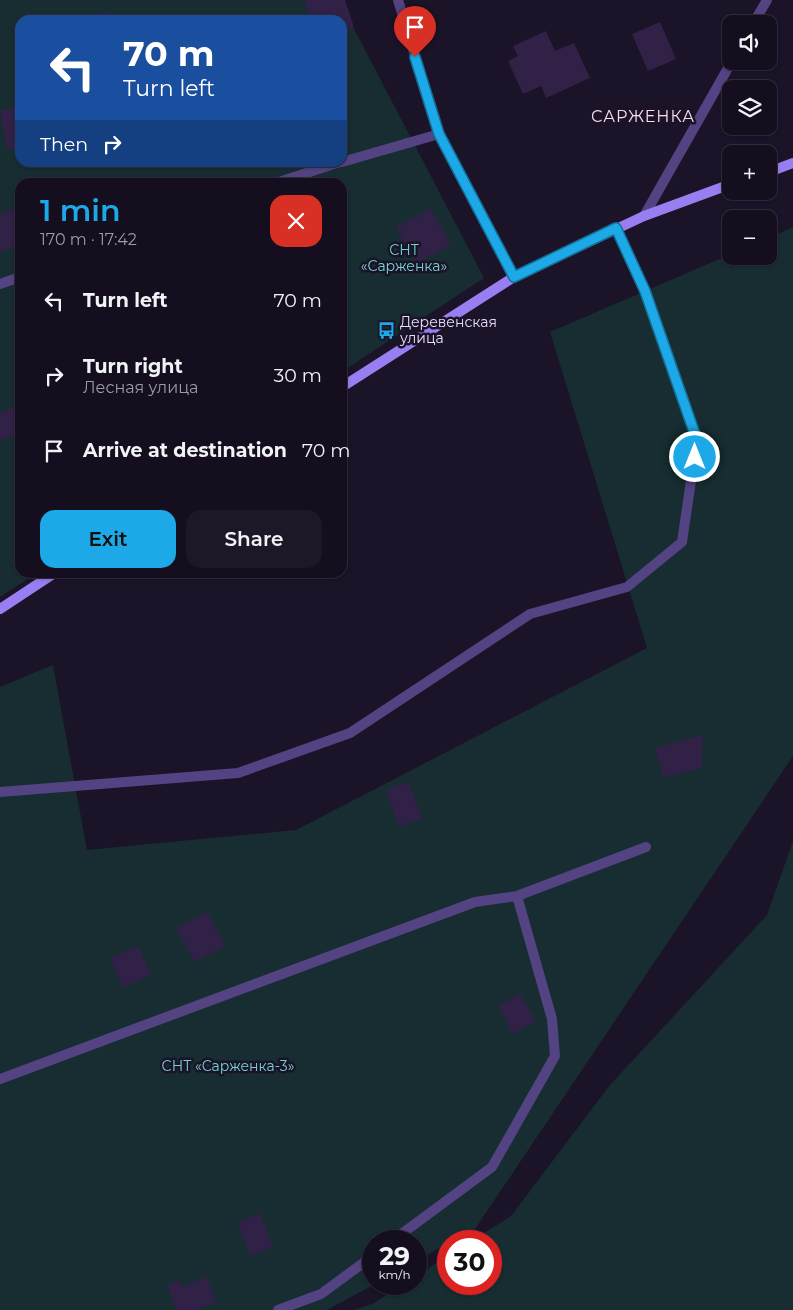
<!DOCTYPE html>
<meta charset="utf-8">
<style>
body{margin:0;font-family:Montserrat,sans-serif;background:#1d1727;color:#f1f3f6;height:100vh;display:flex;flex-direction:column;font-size:19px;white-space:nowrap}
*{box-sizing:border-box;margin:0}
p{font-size:16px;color:#9d9ca4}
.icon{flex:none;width:28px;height:28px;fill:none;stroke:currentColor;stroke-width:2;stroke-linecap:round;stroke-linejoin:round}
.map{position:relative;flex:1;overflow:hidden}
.details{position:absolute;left:15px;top:178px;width:332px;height:400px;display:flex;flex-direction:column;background:#140e1e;border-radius:15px;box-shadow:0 1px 4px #0004,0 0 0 1px #332e3c}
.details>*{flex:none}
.top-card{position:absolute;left:15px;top:15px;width:332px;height:152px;border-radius:15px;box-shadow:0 1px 4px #0004,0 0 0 1px #332e3c;background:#1a4fa0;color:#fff;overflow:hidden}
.controls{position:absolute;left:722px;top:15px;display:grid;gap:10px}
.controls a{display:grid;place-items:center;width:55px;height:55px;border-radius:10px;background:#140e1e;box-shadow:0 1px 4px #0004,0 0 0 1px #332e3c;font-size:25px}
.speed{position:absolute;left:362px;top:1230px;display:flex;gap:10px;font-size:25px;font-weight:700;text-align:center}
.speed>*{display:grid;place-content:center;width:65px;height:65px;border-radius:50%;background:#140e1e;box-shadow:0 1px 4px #0004,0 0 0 1px #332e3c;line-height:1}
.speed small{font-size:12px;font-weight:400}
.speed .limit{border:8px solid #d22;background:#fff;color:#111}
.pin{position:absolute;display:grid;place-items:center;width:42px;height:42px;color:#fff;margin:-51px -21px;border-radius:50% 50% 50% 0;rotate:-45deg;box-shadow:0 0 5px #0007}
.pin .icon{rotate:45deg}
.me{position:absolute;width:55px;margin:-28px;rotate:0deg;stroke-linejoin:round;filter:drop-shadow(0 0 4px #0008)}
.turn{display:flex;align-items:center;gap:18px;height:105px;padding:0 25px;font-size:22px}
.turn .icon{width:65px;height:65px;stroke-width:2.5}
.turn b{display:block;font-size:35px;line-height:42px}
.then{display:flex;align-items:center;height:48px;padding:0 25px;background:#0003;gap:10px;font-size:19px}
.round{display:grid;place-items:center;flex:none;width:52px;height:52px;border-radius:15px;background:#1d1727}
.head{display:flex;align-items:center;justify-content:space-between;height:85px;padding:0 25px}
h1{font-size:30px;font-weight:600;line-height:38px;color:#1da9e8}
.primary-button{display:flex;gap:10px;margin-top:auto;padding:10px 25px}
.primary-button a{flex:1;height:58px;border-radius:15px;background:#1da9e8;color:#111;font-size:20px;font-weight:600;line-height:58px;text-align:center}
.primary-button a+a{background:#1d1727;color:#f1f3f6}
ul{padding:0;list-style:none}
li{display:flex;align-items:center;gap:15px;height:75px;padding:0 25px}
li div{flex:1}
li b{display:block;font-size:19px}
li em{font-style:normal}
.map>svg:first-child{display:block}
.green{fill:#172d31;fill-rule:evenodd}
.building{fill:#312147}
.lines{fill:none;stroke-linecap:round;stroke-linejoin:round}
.minor{stroke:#534382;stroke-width:10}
.secondary{stroke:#997ef2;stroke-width:10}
.route-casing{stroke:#136e97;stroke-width:12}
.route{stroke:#1da9e8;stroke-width:9}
.labels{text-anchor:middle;stroke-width:5;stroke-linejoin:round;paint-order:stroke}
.park-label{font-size:14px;fill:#6fd6d1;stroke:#1b1328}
.poi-label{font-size:14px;fill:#e7ddfc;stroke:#1b1328;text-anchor:start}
.quarter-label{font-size:16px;letter-spacing:1px;fill:#fcdfeb;stroke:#1b1328}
</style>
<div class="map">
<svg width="793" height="1310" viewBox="0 0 793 1310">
<rect width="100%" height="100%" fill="#1b1328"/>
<path class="green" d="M0 0H339L484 278 343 371 342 182H20V572L37 573 0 597ZM20 20H342V162H20Z
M793 227V756L475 1229 452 1241H449V1243L416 1261V1241H374L375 1284 327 1310H0V687L53 665 87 850 296 830 647 648 550 332 731 254V256H769V238Z
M793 841V1310H354L374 1303 404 1284H416V1276L449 1255V1284H491V1241H471L511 1216 610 1085 767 915Z"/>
<path class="building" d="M304 0H345L354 27 342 31V20H310Z
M110 12 111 20H67V19Z
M660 22 676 59 648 71 632 34Z
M546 31 555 51 574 43 590 78 546 98 541 86 523 94 508 61 518 56 513 46Z
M20 107V147L7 149 0 111Z
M18 207 20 214V244L0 252V214Z
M431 209 451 245 416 264 396 227Z
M17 406 20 413V432L0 441V413Z
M703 735 701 768 664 778 655 748Z
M409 782 422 818 399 827 386 790Z
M207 912 225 946 195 962 176 928Z
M138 946 151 975 123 988 110 958Z
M520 994 536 1021 513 1034 498 1006Z
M260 1213 273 1247 250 1256 238 1222Z
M207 1277 216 1302 194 1310H176L167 1285 179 1280 182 1287Z"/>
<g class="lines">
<path class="minor" d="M398 0 439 134 514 277
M753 24 767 0
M342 162 439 134
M279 182 340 162
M644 216 732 61
M0 284 20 277
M0 792 238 773 350 733 530 614 627 587 682 542 697 440 645 291 616 228
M0 1079 475 902 517 896 646 847
M392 1241 492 1167 555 1056 552 1019 517 896
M278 1310 321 1294 374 1255"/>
<path class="secondary" d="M769 172 793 163
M342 387 514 277 644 216 731 184
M0 609 56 572"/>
</g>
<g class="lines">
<defs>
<path id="route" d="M415 57 439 134 514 277 616 228 645 291 697 440 695 457"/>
</defs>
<use href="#route" class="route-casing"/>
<use href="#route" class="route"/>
</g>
<defs>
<symbol id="bus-bare" viewBox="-9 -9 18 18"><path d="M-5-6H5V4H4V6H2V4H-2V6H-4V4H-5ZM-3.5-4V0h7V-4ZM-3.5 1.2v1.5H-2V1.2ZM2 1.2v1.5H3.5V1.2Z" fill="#1da9e8" stroke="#1b1328" stroke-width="2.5" paint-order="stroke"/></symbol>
</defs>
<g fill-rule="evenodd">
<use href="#bus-bare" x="374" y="318" width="25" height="25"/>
</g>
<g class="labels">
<g class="park-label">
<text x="404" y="255">СНТ<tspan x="404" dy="16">«Сарженка»</tspan></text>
<text x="228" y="1071">СНТ «Сарженка-3»</text>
</g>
<g class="poi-label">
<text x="400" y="327">Деревенская<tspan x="400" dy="16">улица</tspan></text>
</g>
<g class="quarter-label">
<text x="643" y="122">САРЖЕНКА</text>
</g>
</g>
</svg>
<div class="controls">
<a><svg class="icon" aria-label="sound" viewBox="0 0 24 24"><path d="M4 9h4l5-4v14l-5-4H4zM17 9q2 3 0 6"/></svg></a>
<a><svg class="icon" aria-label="layers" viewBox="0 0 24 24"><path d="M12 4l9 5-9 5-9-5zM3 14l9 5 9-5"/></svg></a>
<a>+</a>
<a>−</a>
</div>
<div class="speed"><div>29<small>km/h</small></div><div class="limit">30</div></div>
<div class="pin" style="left:415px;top:57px;background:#d93025"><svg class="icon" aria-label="arrive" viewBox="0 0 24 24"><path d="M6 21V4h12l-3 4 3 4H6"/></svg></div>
<svg class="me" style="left:695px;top:457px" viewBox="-20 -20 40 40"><circle r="17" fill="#1da9e8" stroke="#fff" stroke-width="3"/><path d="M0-11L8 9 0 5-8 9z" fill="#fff"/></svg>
<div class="top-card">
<div class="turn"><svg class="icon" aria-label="left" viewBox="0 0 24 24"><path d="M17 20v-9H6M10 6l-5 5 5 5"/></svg><div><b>70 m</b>Turn left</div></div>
<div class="then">Then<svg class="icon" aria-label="right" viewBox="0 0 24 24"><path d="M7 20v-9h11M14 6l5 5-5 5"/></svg></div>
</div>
<section class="details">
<div class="head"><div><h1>1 min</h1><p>170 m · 17:42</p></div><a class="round" style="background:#d93025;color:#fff"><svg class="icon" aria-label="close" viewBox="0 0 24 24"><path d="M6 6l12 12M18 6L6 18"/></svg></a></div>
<ul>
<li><svg class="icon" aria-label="left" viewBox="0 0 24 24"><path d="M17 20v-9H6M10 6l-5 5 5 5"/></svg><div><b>Turn left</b></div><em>70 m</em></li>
<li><svg class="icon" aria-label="right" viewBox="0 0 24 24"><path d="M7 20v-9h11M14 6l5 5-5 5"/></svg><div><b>Turn right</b><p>Лесная улица</p></div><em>30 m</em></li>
<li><svg class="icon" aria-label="arrive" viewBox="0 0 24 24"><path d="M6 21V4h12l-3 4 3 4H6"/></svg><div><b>Arrive at destination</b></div><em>70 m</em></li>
</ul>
<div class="primary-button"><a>Exit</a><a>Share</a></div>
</section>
</div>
